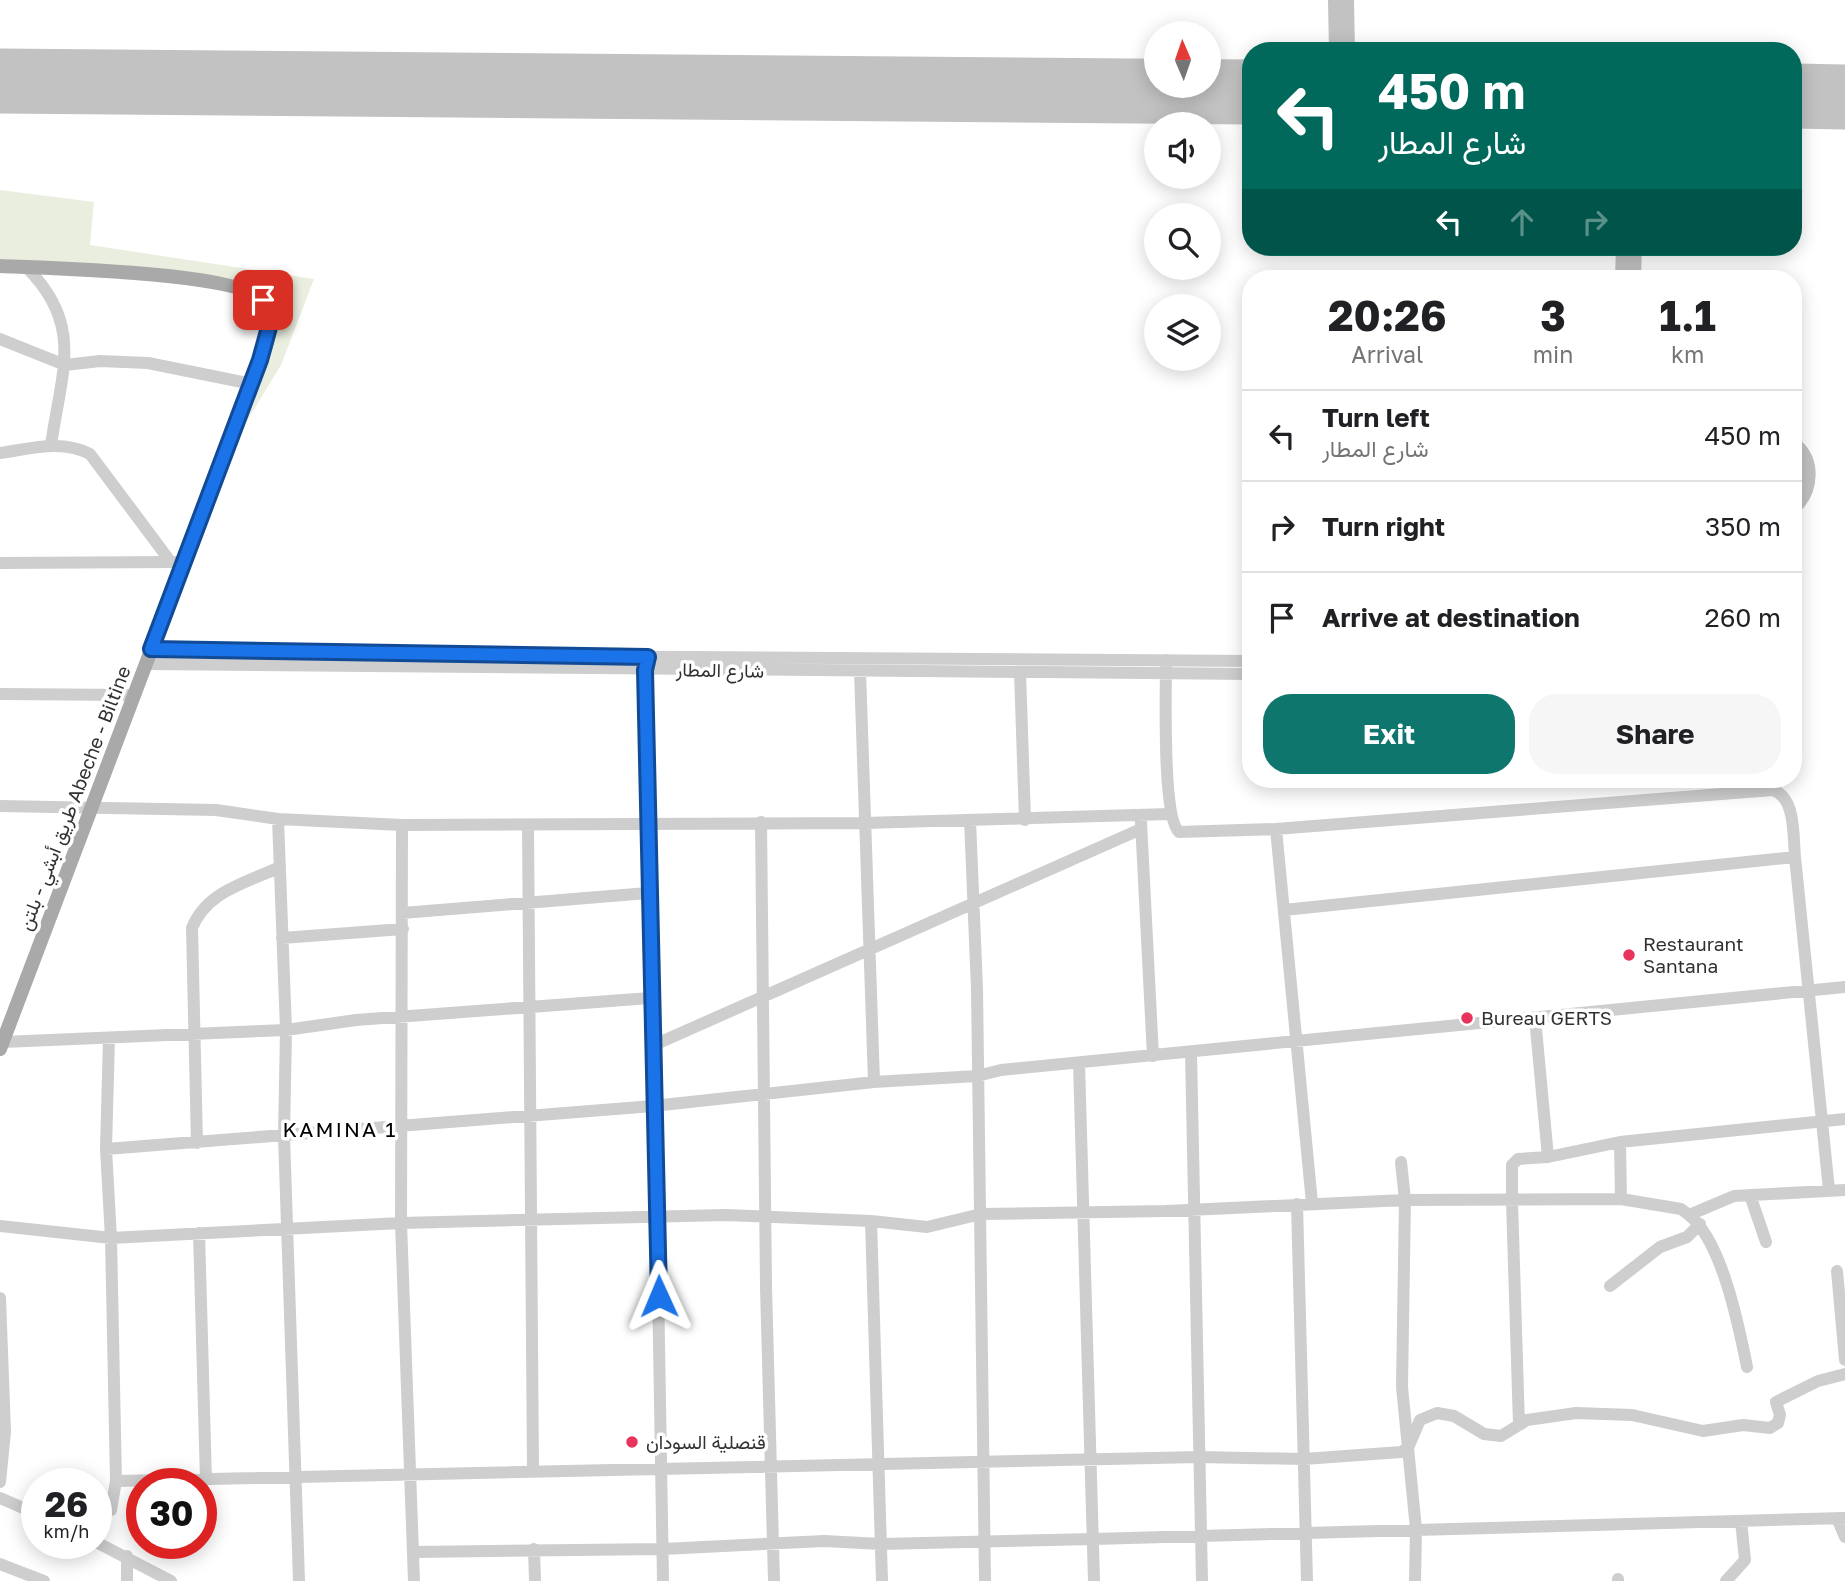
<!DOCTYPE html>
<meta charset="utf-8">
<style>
body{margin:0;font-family:"Golos Text",Vazirmatn,sans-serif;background:#f6f6f6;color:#202124;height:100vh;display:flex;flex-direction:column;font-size:26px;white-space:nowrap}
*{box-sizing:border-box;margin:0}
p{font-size:23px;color:#757577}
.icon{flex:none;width:38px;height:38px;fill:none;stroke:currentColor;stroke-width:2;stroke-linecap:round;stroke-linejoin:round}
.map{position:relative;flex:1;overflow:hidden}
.sheet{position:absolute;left:1242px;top:270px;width:560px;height:518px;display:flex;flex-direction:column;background:#fff;border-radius:28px;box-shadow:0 4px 18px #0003}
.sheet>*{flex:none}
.banner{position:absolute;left:1242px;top:42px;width:560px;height:214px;border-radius:28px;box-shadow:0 4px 18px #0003;background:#00695c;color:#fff;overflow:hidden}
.needle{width:46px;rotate:358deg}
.tools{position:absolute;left:1144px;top:21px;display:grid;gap:14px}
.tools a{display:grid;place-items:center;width:77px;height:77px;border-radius:50%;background:#fff;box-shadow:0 4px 18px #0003;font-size:35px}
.speed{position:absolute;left:21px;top:1468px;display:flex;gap:14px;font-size:35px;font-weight:700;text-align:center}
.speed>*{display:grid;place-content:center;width:91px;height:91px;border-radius:50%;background:#fff;box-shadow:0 4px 18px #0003;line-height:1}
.speed small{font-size:18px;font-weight:400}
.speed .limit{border:10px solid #d22;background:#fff;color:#111}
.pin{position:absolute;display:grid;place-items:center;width:60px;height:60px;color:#fff;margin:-30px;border-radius:14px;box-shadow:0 4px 10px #0006}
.me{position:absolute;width:77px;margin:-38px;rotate:359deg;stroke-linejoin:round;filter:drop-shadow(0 0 5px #0008)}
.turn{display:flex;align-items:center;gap:24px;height:147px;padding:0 21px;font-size:32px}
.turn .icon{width:91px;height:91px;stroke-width:2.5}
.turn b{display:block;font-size:49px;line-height:60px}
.lanes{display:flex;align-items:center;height:66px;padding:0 21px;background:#0003;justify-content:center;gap:35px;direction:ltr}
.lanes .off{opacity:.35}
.eta{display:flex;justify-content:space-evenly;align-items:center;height:119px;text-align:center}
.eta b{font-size:42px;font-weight:700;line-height:49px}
.cta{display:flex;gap:14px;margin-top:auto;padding:14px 21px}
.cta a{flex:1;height:80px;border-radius:28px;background:#0f766e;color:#fff;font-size:28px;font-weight:700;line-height:80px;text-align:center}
.cta a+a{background:#f6f6f6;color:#202124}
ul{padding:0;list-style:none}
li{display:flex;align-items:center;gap:21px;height:91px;padding:0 21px;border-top:2px solid #e0e0e0}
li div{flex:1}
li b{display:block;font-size:26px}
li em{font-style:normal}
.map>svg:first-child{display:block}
.green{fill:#e9eedf}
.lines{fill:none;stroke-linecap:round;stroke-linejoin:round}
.taxiway{stroke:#c2c2c2;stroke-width:26}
.runway{stroke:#c2c2c2;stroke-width:65}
.minor{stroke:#cecece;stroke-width:12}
.major{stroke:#a9a9a9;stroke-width:14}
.route-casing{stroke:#114b97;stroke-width:18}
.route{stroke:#1a73e8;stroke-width:12}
.poi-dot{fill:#e8335d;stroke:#fff;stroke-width:2.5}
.labels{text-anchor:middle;stroke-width:7;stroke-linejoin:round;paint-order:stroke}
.street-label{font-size:19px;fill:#313131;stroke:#fff}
.poi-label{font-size:19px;fill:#313131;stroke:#fff;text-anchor:start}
.neighbourhood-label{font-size:21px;letter-spacing:2px;fill:#000;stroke:#fff}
</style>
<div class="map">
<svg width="1845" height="1581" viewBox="0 0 1845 1581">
<rect width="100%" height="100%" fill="#fff"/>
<path class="green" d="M0 190 94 202 90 245 314 279 281 365 203 493 268 325 266 305 236 286 0 261Z"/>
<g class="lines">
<path class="taxiway" d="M1341 0 1342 51
M1628 278 1629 247
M1794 452C1806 464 1805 486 1794 499"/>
<path class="runway" d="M0 81 1251 92
M1794 96 1845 97"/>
<path class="minor" d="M26 267C85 325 61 373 51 445
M0 339 65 365 100 361 148 363 252 384
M0 453C30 449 61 439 90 454L170 561
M0 563 175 562
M151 649 539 656 1251 661
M1166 660C1166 689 1162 817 1179 832L1276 829 1773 790C1796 798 1793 836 1795 857L1829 1190
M146 664 1251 674
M646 664V824L654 1045 663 1581
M860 671 874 1082
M1020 672 1025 820
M0 694 133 695
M0 806 216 810 278 819 402 825 865 823 1170 814
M278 819 286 1030 284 1136 299 1581
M970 820 977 989 985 1581
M761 822 766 1287 774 1581
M1141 822 1153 1056
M402 825 401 1223 414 1581
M528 825 533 1471
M1276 829 1312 1203
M1284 910 1795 857
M402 913 648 893
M282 938 403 929
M1535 1018 1548 1157
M3 1042 286 1030 356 1020 650 998
M654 1045 1141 829
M1191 1053 1202 1581
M1079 1063 1094 1581
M1620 1142 1621 1199
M197 1143 192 928C207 891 246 883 280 867
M106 1149 653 1106 874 1082 977 1076 1001 1070 1845 987
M1401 1162 1405 1200 1402 1387 1416 1529 1415 1581
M1750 1195 1766 1242
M1297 1204 1307 1581
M1689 1215C1722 1241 1739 1327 1747 1367
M871 1221 882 1581
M0 1226 111 1238 401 1223 725 1215 871 1221 927 1227 981 1214 1166 1211 1405 1200 1621 1199 1681 1209 1689 1215 1734 1196 1845 1190
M199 1233 206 1480
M1837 1271 1845 1360
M1610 1286 1660 1247 1687 1237 1700 1224
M0 1298 5 1432 0 1482
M1519 1425 1512 1201V1165L1518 1159 1548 1157 1620 1142 1845 1119
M116 1481 1199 1457 1304 1459 1401 1452 1408 1448 1420 1420 1437 1413 1454 1416 1484 1434 1501 1436 1527 1420 1576 1413 1632 1415 1703 1431 1743 1425 1770 1428 1778 1423 1780 1415 1776 1402 1818 1381 1845 1374
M0 1498 37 1514
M96 1514 111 1510 116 1481 111 1238 106 1149 109 1038
M1837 1518 1845 1537
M96 1542 171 1581
M534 1549 535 1581
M414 1552 663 1549 824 1541 881 1544 1093 1539 1845 1518
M127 1556V1581
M0 1564 44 1581
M1618 1579V1581
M1726 1581 1745 1560 1741 1521"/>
<path class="major" d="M0 266C42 268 246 272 264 302 279 327 260 360 252 384L0 1049"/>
</g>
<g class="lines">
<defs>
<path id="route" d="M263 300 271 320 260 360 151 649 648 657 645 670 659 1296"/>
</defs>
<use href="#route" class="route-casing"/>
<use href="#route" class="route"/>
</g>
<g class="poi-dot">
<circle cx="1629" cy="955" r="7"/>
<circle cx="1467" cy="1018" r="7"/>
<circle cx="632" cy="1442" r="7"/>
</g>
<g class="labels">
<g class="street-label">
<text transform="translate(720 670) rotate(1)" y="7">شارع المطار</text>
<text transform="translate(74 798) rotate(-69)" y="7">طريق أبشي - بلتن Abeche - Biltine</text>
</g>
<g class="poi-label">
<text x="1643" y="951">Restaurant<tspan x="1643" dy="22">Santana</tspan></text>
<text x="1481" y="1025">Bureau GERTS</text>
<text x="646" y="1449">قنصلية السودان</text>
</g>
<g class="neighbourhood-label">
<text x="340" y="1137">KAMINA 1</text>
</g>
</g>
</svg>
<div class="tools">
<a><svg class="needle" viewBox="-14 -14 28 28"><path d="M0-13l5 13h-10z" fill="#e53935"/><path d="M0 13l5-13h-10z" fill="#757577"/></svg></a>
<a><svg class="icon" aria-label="sound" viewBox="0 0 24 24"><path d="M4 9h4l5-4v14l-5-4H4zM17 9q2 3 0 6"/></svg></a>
<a><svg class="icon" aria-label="search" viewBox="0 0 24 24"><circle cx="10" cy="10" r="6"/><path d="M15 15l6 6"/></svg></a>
<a><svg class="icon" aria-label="layers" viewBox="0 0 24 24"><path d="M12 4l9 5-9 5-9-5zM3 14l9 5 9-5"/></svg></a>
</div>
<div class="speed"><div>26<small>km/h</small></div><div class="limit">30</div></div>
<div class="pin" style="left:263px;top:300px;background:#d93025"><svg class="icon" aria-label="arrive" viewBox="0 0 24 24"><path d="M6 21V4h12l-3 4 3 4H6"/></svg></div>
<svg class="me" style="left:659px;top:1296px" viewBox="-20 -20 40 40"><path d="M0-17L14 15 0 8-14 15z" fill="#1a73e8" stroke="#fff" stroke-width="4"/></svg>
<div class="banner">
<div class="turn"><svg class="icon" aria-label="left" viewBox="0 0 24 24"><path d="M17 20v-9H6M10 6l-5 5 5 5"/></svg><div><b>450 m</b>شارع المطار</div></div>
<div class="lanes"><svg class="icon" aria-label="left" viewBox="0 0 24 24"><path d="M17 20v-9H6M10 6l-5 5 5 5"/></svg><svg class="icon off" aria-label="ahead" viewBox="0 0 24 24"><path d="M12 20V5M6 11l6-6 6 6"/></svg><svg class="icon off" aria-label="right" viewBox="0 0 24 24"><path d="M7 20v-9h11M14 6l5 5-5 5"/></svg></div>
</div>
<section class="sheet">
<div class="eta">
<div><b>20:26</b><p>Arrival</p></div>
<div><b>3</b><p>min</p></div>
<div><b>1.1</b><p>km</p></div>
</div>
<ul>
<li><svg class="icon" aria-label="left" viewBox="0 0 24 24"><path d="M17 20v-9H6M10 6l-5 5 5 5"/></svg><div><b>Turn left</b><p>شارع المطار</p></div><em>450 m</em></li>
<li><svg class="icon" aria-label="right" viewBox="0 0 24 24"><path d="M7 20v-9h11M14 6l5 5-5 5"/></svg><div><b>Turn right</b></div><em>350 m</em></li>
<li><svg class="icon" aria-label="arrive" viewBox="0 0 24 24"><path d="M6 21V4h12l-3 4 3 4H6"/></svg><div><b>Arrive at destination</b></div><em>260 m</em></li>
</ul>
<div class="cta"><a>Exit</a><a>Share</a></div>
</section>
</div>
